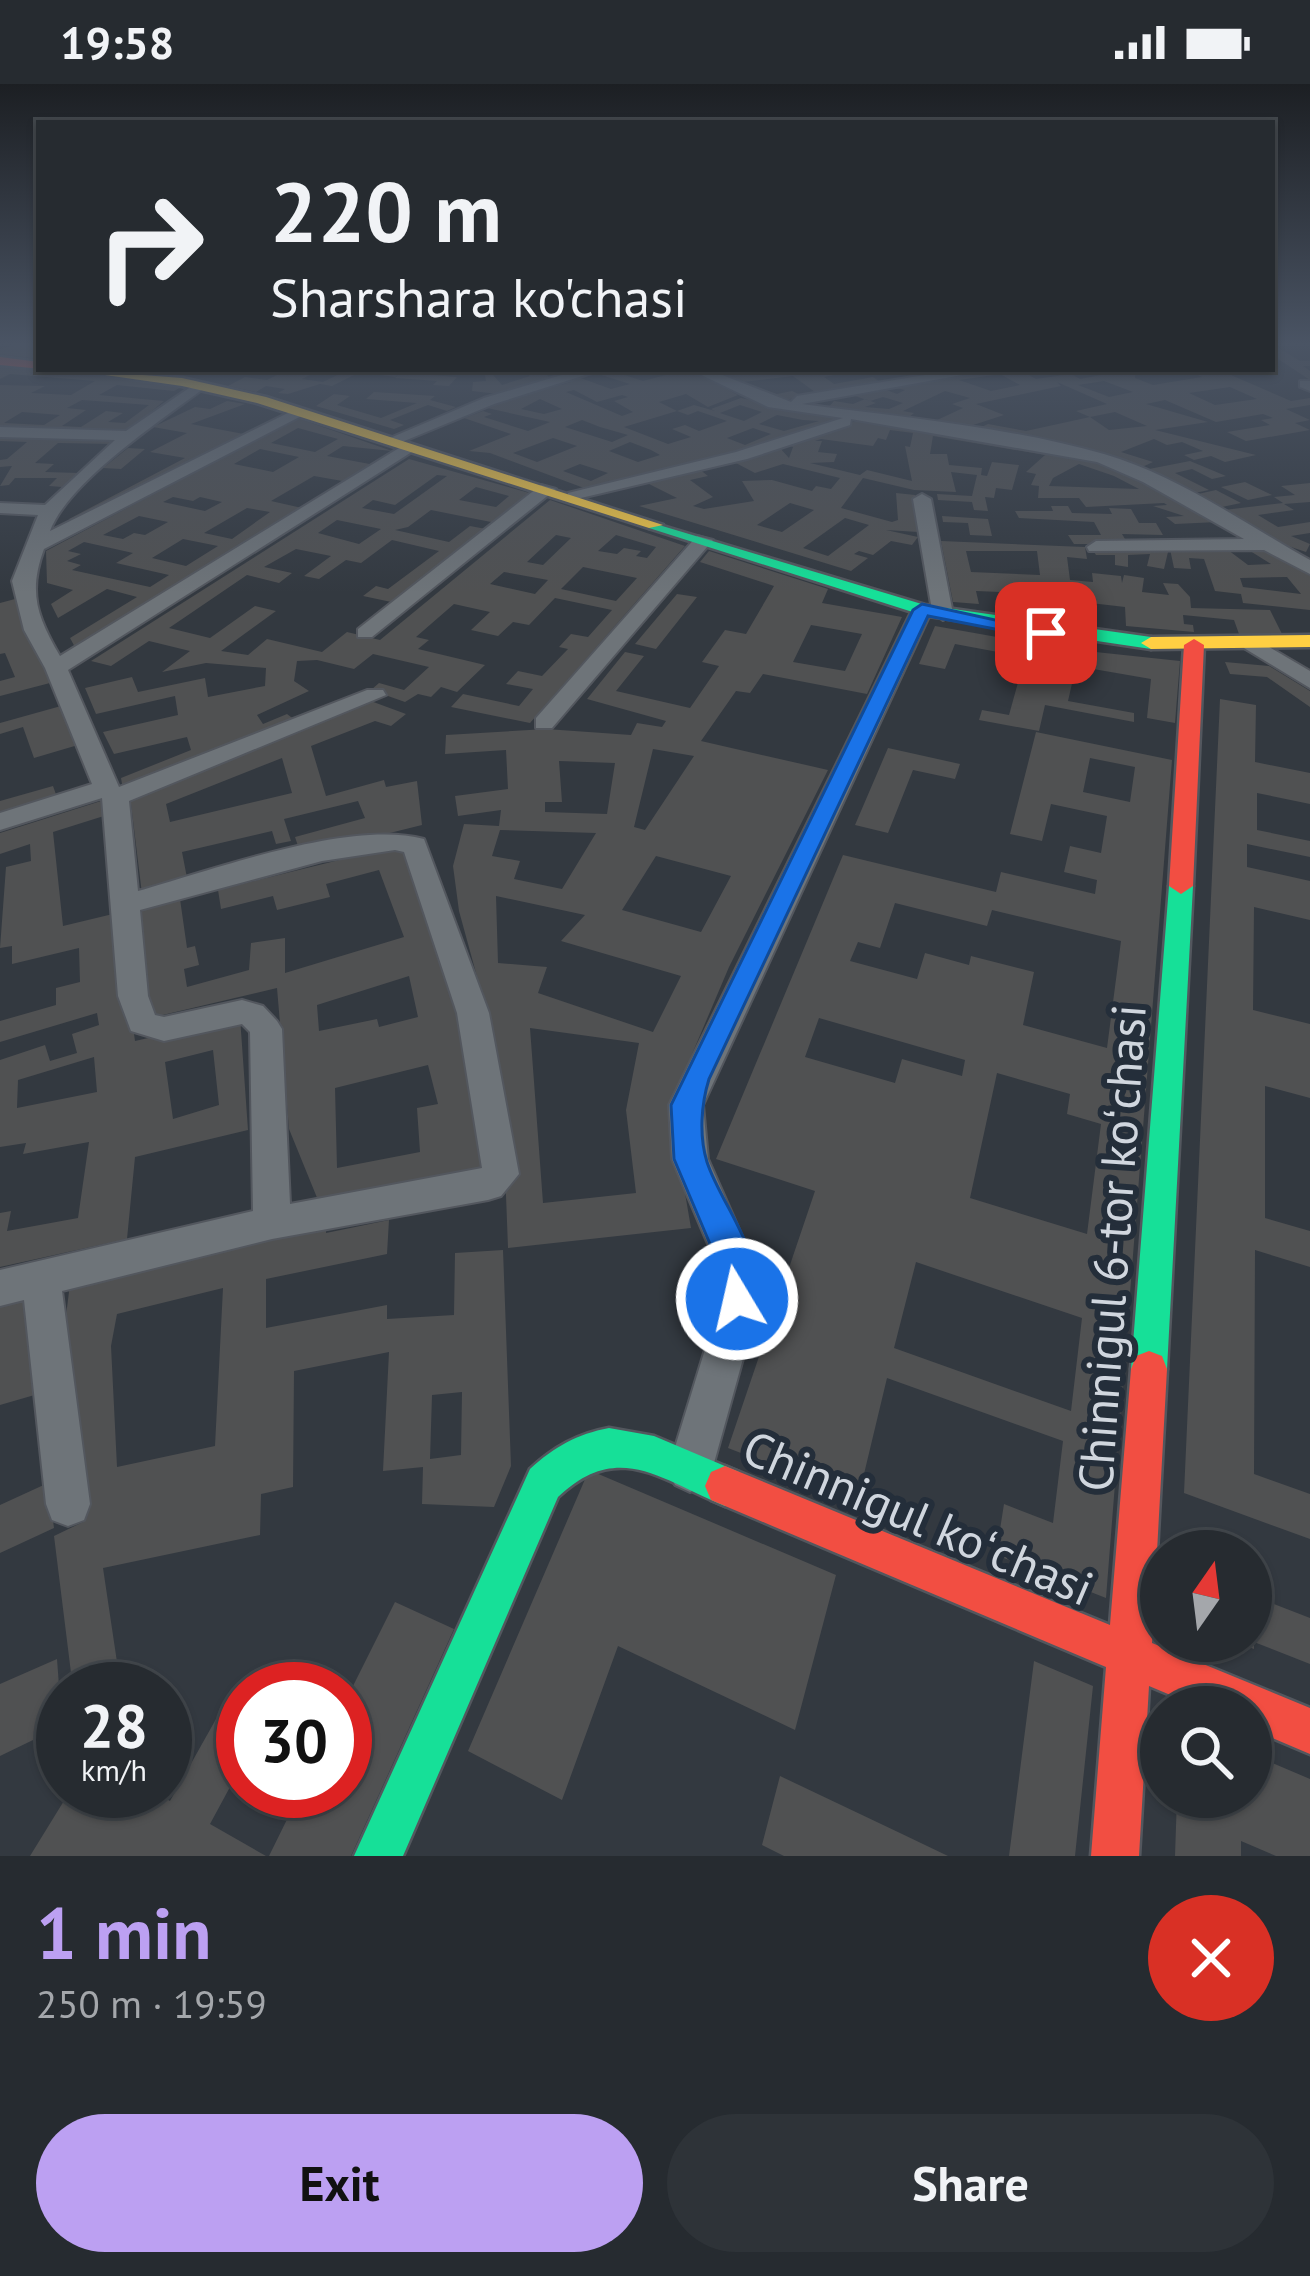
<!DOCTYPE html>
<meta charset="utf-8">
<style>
body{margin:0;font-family:"PT Sans",sans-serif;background:#2e3338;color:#f1f3f6;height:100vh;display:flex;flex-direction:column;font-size:45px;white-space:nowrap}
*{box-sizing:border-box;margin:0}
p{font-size:39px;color:#a4a7ab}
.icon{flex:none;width:66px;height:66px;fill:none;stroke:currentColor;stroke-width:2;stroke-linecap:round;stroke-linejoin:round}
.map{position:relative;height:1772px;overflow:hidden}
.panel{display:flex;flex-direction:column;background:#262b30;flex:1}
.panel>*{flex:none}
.hud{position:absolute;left:36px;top:36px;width:1239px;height:252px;border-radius:0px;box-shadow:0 3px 9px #0004,0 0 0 3px #42474c;background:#262b30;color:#f1f3f6;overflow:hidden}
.needle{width:78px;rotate:14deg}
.fabs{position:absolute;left:1140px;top:1446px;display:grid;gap:24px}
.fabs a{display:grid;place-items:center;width:132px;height:132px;border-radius:50%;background:#262b30;box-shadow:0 3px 9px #0004,0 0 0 3px #42474c;font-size:60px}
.speed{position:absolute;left:36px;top:1578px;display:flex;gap:24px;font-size:60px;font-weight:700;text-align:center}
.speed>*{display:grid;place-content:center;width:156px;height:156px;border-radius:50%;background:#262b30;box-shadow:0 3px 9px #0004,0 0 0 3px #42474c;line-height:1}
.speed small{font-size:30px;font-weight:400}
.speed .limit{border:18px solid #d22;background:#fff;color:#111}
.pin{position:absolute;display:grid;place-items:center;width:102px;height:102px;color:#fff;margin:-51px;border-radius:24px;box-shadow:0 6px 18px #0006}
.me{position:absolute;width:132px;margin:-66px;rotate:351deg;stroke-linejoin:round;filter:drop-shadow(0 0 9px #0008)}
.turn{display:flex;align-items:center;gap:42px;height:252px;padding:0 36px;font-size:54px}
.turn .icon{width:156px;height:156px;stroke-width:2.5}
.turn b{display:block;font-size:84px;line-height:102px}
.round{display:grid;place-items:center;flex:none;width:126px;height:126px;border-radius:63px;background:#2e3338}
.overview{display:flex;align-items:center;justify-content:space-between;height:204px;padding:0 36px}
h1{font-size:72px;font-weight:700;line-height:90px;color:#bca0f2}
.action{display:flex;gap:24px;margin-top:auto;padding:24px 36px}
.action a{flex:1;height:138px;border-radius:72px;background:#bca0f2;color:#111;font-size:48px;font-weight:700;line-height:138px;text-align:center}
.action a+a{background:#2e3338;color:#f1f3f6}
.status{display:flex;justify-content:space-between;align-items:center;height:84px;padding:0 60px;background:#262b30;direction:ltr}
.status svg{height:33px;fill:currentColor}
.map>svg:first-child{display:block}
.building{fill:#505152;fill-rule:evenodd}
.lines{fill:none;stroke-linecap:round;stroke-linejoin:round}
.street-casing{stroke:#53575e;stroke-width:4}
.fast-casing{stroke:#53575e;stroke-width:5}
.slow-casing{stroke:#53575e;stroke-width:5}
.jam-casing{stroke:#53575e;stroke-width:5}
.street{fill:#6e7479;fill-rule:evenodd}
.fast{fill:#16e098;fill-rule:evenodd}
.slow{fill:#ffcf43;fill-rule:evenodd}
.jam{fill:#f24e42;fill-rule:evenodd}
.route{fill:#1a73e8;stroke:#114b97;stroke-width:3}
.labels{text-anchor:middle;stroke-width:12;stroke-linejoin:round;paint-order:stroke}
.near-street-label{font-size:48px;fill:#d0d6de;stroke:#242e3a}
</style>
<div class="status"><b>19:58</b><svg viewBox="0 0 49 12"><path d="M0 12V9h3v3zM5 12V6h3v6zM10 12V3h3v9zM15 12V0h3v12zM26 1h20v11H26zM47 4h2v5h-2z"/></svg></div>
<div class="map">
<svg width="1310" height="1772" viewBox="0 0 1310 1772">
<rect width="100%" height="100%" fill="#333940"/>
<path class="building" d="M21 260H39V275L0 270V265Z
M1272 260 1300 277H1310V282H1303L1310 287V296L1272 271Z
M10 282 185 301 174 307 117 301 99 311 164 317 128 347 0 346V301L45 302 31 309 71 311 95 297 10 290 0 295V283ZM82 316 149 321 125 339 108 338 123 329 106 327 81 343 62 342 86 326 67 324ZM22 328 60 331 44 341 4 339Z
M270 285H321L302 295 323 298 350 285 457 293 449 302 433 301 437 297 395 294 400 289 395 293 360 288 332 302 320 300 288 310 278 309 285 305 266 302 256 308 228 302 245 293 267 296 281 289Z
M522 285H540L549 293 498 310 472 307 473 298 486 297 485 291 492 290 502 301 530 292Z
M601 285H619L615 288 643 297 689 285 738 311 708 323 686 310 659 318 677 327 694 321 715 327 711 325 741 314 843 336 747 368 592 407 490 369 469 367 511 350 464 334 483 327 492 330 484 333 528 347 550 338 487 324 496 319 571 298 564 295 575 292 611 305 630 300 592 288ZM574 306 597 318 622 311 628 313 614 317 633 328 622 332 566 308ZM540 315 562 325 544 330 521 325ZM740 321 762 328 744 337 720 329ZM677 327 688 331 698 327 727 337 699 347 685 341 672 345 691 353 668 360 624 343ZM777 331 803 336 819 337 784 347 759 340ZM582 336 600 343 628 351 612 358 565 343ZM753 344 771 350 745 361 727 354ZM553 354 577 362 537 378 513 369ZM630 358 651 366 660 371 638 378 609 367ZM580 380 608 389 591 397 563 387Z
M706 285 727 289 863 285 824 293 834 300 873 293 880 298 815 308 793 292 743 298 777 310 792 307 803 312 781 317Z
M995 285H1018L1036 295 1071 290 1080 295 1117 288 1111 285H1135V294L1153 301 1202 293 1186 285H1217L1291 317 1310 314V321L1286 325 1310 336 1295 339 1310 346 1246 357 1227 348 1270 341 1261 336 1273 334 1263 330 1216 338 1165 316 1146 320 1208 338 1155 346 1256 371 1225 378 1211 372 1194 376 1184 371 1203 367 1182 358 1167 361 1154 355 1121 368 1153 378 1140 384 1070 361 977 345 988 340 1026 347 1090 333 1076 327 1107 320 1057 298 1061 302 976 320 1004 331 967 343 935 337 963 324 952 320 970 314 945 307 903 327 914 329 908 334 827 325 834 317 853 320 865 315 876 319 865 323 889 325 903 319 883 313 870 317 846 309 876 302 897 310 905 306 888 302ZM1000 290 1020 301 991 307 959 296ZM1104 297 1133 308 1109 313 1078 301ZM1230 303 1257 315 1215 321 1189 309ZM1115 328 1147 342 1109 346 1090 333Z
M374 308 435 312 430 316 456 323 447 327 428 321 390 336 404 341 394 345 316 322 334 310 350 312 337 321 381 334 417 319 366 315Z
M227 317 245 320 191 340 249 351 77 437 69 435 185 374 150 368 187 349 153 343 195 323 210 325Z
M297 334 392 367 343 362 327 372 375 381 348 398 314 392 271 417 302 424 76 565 70 554 137 513 107 505 58 534 51 520 73 506 47 499 46 467ZM298 344 338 355 315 368 271 359ZM260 365 299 373 273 388 234 380ZM173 413 193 417 200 413 222 418 205 427 163 418ZM247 424 270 428 232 455 204 449ZM139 432 168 438 145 451 134 449 123 455 103 451ZM183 455 218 462 186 482 152 474ZM84 458 133 469 116 479 169 491 150 503 72 486 81 481 67 477 81 470 68 467Z
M860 336 1087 372 1130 388 1218 438 1175 440 1166 433 1184 432 1153 422 1167 421 1164 419 1086 423 1079 414H1038L1039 402 1031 401 1036 390 1026 388 1045 371 933 352 930 370H947L949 381 982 384 981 391 987 392 992 378 1019 381 1012 406 996 404 994 414 985 413 988 427 974 426 972 418 938 416 937 410 972 412 977 391 951 388 956 408 914 406 863 394 841 424 892 438 898 436 896 409 915 411 918 448 886 446 918 453 912 461 891 457 873 471 859 467 854 470 868 474 851 487 639 422 677 414 643 397 699 385 708 392 690 396 713 413 693 422 704 425 754 417 742 397 772 396 812 407 816 402 831 405 840 394 783 380 755 389 732 377 779 363 789 374 793 363 778 358ZM890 346 913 349 910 363 905 362 912 397 867 386 860 391 810 379 834 378 837 370 818 368 822 357H815L821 355 873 362 878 354 886 356ZM1079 380 1114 392 1139 405 1049 402 1053 394ZM790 419 814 426 782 448 757 441ZM845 434 869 441 828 472 803 464Z
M0 351 119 355 113 360 58 359 35 379 54 380 45 388 80 389 62 403 49 402 57 394H15L9 401 0 402 12 382 0 383V376L7 375 27 358 0 357Z
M128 364 145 365 121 385 103 384Z
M409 375 533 410 496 439 431 426 408 443 395 446 449 458 470 442 486 445 396 519 363 512 376 502 388 505 439 467 392 456 361 479 346 476 319 495 304 492 331 472 296 465 264 483 292 489 279 499 247 491 169 544 210 554 255 522 276 527 221 567 248 571 267 555 322 568 347 548 380 556 550 416 685 462 530 639 451 623 463 610 519 622 533 605 506 600 518 587 542 592 568 565 559 563 571 550 588 553 612 526 555 514 529 541 513 538 498 552 471 546 490 528 454 520 416 553 429 556 418 565 485 581 457 608 441 603 431 613 418 610 405 618 371 606 379 599 404 606 429 583 373 570 354 585 317 576 297 577 294 597 309 607 257 631 263 640 287 630 299 639 123 706 121 694 191 666 187 653 114 670 103 648 178 631 175 612 96 630 85 604 132 593 138 608 205 594 208 613 265 602 266 584 206 579 162 588 190 567 149 557 111 582 91 577ZM437 391 447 392 394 430 362 424 373 416 395 421ZM476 403 509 412 496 423 459 416ZM337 436 381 445 359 460 318 449ZM556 451 571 454 543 481 527 478ZM616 451 656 463 647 474 636 472 641 467 624 464 617 470 598 467ZM583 483 637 494 616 517 561 505ZM504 488 548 496 535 510 490 500Z
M1190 377 1226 392 1212 395 1192 385 1175 389 1209 406 1190 410 1144 386Z
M1245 398 1272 411 1248 416 1221 403Z
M1310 399V418L1284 420 1294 426 1258 431 1278 443 1310 438V449L1291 452 1310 460 1306 468 1279 459 1224 426 1283 419 1274 413 1295 411 1281 402Z
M1216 406 1241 419 1222 423 1198 410Z
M1051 422H1068L1072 429 1112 430 1109 424 1131 425 1139 439H1156L1163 451 1122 450 1128 460H1074L1068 451H1101L1094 438 1019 434 1015 427H1053Z
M942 432 988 435 992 452 970 451 968 439 943 438Z
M941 457 1085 463 1087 475 1067 473 1070 496 1093 498 1092 489 1121 492 1122 499 1124 491 1144 494 1142 508 1169 511 1163 499 1178 500 1190 513 1191 524 1270 526 1283 552 1239 550 1234 536 1183 531 1184 540 1193 541 1194 548 1126 542 1125 523 1073 517V532L1052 530V510L976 507 979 520 953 518ZM966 467H1037L1040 491 971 488Z
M1163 464 1168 468 1164 485 1147 482 1150 470 1128 471V483L1115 481V471H1096L1092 465Z
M1270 464 1310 492V526L1243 519 1241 510 1215 507 1204 475 1189 474 1191 485 1174 484 1170 465 1228 466 1248 481 1271 480 1247 465ZM1287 493 1301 510 1243 503 1240 494Z
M709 467 828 505 822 519 902 533 867 610 763 590 750 609 736 607 701 657 828 686 729 883 670 1022 691 1144 508 1164 503 1032 490 940 459 827 453 782 464 740 499 742 501 726 458 732 455 712 508 705 506 666 445 670 446 651 546 645 631 651 637 639 662 643 666 637 587 615 625 568 644 572 616 607 690 624 719 582 702 578 725 546 746 550 774 502 700 478ZM811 541 862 550 845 587 793 578ZM653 665 694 672 645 746 634 743ZM559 677 615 679 607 730 545 728V718H562ZM500 746 596 749 562 805 514 795 520 777 492 772ZM656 772 731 792 701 848 622 826ZM496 812 585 831 561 857 681 892 653 948 538 909 547 883 498 879ZM530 944 639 959 626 1026 636 1109 543 1119Z
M677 510 697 513 656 565 635 560Z
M15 515 50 599 0 612V597L15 593 5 569 0 570V519Z
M935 542 1058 564 1180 577 1175 639 1147 634 1151 595 1076 582 1068 617 1134 629V638L1045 621 1039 647 979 636 982 626 1009 631 1025 573 955 560 945 585 919 580Z
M1225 578 1269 582 1310 607V623L1267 593 1230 590Z
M1220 615 1256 621 1255 678 1310 689V720L1257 709V746L1310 757V773L1247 760V783L1310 797V836L1254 823 1253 926 1310 940V1014L1265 1002V1134L1310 1147V1183L1255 1166 1254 1390 1310 1410V1455L1184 1409Z
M368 616 406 630 391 642 375 637 311 662 326 712 384 696 386 703 417 697 422 741 301 771 295 753 365 734 358 717 284 735 291 757 276 760 272 747 182 768 188 799 142 810 130 712ZM282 674 292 709 170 738 166 720Z
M61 622 78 661 34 674 23 643 0 650V639Z
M1036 648 1172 676 1106 1514 996 1471 1004 1420 1053 1439 1063 1357 887 1294 858 1415 728 1364 815 1107 716 1075 843 771 996 808 1001 788 1095 810 1097 796 1064 788 1070 762 1101 769 1107 732 1051 720 1042 757 1010 750ZM1090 674 1135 683 1130 718 1083 708ZM895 819 987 842 992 826 1121 857 1107 964 1023 941 1034 888 971 872 969 881 925 869 917 895 850 877 858 858 880 864ZM819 934 965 976 962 992 902 975 895 999 805 973ZM997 989 1070 1010 1067 1030 1101 1040 1087 1150 970 1114ZM916 1178 1082 1234 1071 1327 894 1264Z
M888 664 960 680 955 695 913 686 888 749 855 741Z
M53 702 58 716 0 733V717Z
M101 717 107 731 53 748 63 842 117 829 135 957 240 933 248 1046 135 1073 127 1155 0 1183V1129L11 1127 7 1147 78 1134 89 1058 23 1070 26 1059 0 1063V976L45 961 50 977 77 969 72 950 99 941 97 929 0 958V937L56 921V904L80 898 79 864 12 880V862L0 864 6 783 31 777 30 760 0 770V749ZM213 966 219 1021 173 1035 165 978ZM94 973 97 1008 17 1024 18 996Z
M404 760 449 885 494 1092 320 1121 289 1045 277 904 150 934 139 825 180 815 187 864 195 862 199 881 184 885 187 903 249 886 251 859 285 854V889L404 853 379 786 326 800 330 813 277 826 273 812 221 825 218 806ZM409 892 418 933 379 943 377 935 319 947 317 921ZM428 981 438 1020 417 1024 420 1068 337 1084 335 1004Z
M389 1136 387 1170 266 1195V1244L387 1221V1235L454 1231 455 1169 503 1166 511 1382 494 1423 422 1420 423 1383 383 1387 389 1268 294 1287 293 1403 261 1410 260 1451 103 1484 121 1605H73L54 1452 83 1438 60 1279 70 1200 326 1142V1149ZM223 1204 215 1362 117 1383 111 1262 117 1230ZM462 1308 461 1371 430 1375 432 1311Z
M30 1212 38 1310 0 1321V1220Z
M589 1386 836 1491 795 1646 618 1562 562 1716 468 1667Z
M48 1399 54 1444 0 1469V1421Z
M1251 1511 1310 1534V1580L1254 1558V1565L1233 1557H1251Z
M395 1518 454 1545 351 1772H269L301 1707H345V1618Z
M57 1575 62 1642 0 1672V1600Z
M1034 1577 1093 1602 1075 1772H1009Z
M234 1603 243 1607V1679L210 1740 266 1772H30L70 1707H152L170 1717Z
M1251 1670 1310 1695V1772H1276L1241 1757V1772H1175L1177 1713H1251Z
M780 1692 900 1749 948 1772H784L762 1761Z"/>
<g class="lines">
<defs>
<path id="street" d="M582 285H604L494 320 397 360 383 357 484 314Z
M689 285H707L791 318 797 312 962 285H995L802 320C901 333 1009 343 1104 370 1177 391 1245 440 1310 476V490L1264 466 1089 467 1087 463 1096 457 1244 455 1143 398 1097 378 851 335 850 341 747 375 568 417V409L736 368 843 334 768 323Z
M1300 297H1310V307L1300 303Z
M198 298 203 305C160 337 68 398 50 447L296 325 309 328 44 465C28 508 37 533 60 572L404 361 418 364 68 586 119 703 367 606H383L386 611 129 717 138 807C213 786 350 735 424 755L489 929 519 1090 501 1112 488 1116 272 1155 62 1207 90 1420 84 1436 68 1442 52 1436 46 1420 24 1216 0 1222V1186L253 1127 250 948 242 940 164 957 131 947 118 912 102 714 0 746V729L92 700 45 584 24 546 12 497 38 431 0 429V419L45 421 115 356 0 353V343L126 347ZM395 766 404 768 457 929 482 1084 290 1120 282 945 277 937 263 922 242 916 164 933 155 931 148 912 140 826 322 777Z
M541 401 556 405 372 553H358V545Z
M922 410 931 415 953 530 943 536 932 526 703 1021 708 1075 757 1186 751 1246 712 1386 705 1401 690 1408 675 1401 668 1386 711 1246 719 1186 672 1075 669 1021 912 526 922 520 932 526 913 415Z
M697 452 713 456 552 644H536V634Z
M1252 553 1310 587V604L1244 564 1241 559Z"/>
<path id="fast" d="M649 438 925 521 1151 553 1161 559 1151 565 922 531 649 444Z
M1181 794 1193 802 1167 1285 1162 1298 1149 1303 1136 1298 1131 1285 1169 802Z
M609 1344 654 1352 739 1388 745 1402 739 1416 725 1422C660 1395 618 1356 558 1413L403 1772H354L530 1385C554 1363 577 1350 609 1344Z"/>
<path id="slow" d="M63 285 182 294 266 313 663 441 649 444 257 319 182 302Z
M1310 551V563L1151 565 1141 559 1151 553Z"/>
<path id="jam" d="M0 273 39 278 42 285 0 281Z
M1194 555 1204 561 1193 802 1181 810 1169 802 1184 561Z
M1149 1267 1162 1272 1167 1285 1152 1559 1310 1624V1670L1251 1645V1623H1199L1149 1602 1139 1772H1091L1106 1583 711 1416 705 1402 711 1388 725 1382 1110 1541 1131 1285 1136 1272Z"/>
</defs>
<use href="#street" class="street-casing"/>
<use href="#fast" class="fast-casing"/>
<use href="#slow" class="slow-casing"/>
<use href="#jam" class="jam-casing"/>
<use href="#street" class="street"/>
<use href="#fast" class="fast"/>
<use href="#slow" class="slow"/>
<use href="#jam" class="jam"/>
</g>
<linearGradient id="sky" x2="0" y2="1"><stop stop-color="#1c1f23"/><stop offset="0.51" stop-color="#4a5464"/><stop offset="1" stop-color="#4a5464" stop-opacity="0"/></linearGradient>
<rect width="1310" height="509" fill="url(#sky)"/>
<path class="route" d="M922 520 1055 549 1046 555 928 532 709 995C701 1021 699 1052 707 1078 722 1124 772 1177 750 1226L737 1231 725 1226 720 1215 721 1186 674 1075 671 1021 913 526Z"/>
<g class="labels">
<g class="near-street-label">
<text transform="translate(1112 1164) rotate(-86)" y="17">Chinnigul 6-tor koʻchasi</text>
<text transform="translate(918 1434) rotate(23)" y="17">Chinnigul koʻchasi</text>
</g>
</g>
</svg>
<div class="fabs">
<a><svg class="needle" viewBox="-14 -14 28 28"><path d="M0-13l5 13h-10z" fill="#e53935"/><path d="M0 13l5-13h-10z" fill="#a4a7ab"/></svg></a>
<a><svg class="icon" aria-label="search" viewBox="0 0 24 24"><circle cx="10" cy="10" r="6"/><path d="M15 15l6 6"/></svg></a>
</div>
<div class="speed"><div>28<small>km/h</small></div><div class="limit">30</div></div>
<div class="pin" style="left:1046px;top:549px;background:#d93025"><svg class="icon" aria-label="arrive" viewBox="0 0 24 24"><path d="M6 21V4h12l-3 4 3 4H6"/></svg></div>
<svg class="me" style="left:737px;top:1215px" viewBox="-20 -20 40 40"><circle r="17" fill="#1a73e8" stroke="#fff" stroke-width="3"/><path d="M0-11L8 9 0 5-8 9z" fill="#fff"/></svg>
<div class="hud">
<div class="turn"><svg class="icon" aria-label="right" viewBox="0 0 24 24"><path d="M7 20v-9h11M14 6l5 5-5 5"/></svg><div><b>220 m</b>Sharshara ko'chasi</div></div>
</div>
</div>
<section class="panel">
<div class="overview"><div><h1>1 min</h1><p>250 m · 19:59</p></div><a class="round" style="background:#d93025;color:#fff"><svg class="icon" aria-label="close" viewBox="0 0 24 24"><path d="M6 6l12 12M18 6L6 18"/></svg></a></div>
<div class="action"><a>Exit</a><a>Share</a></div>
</section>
